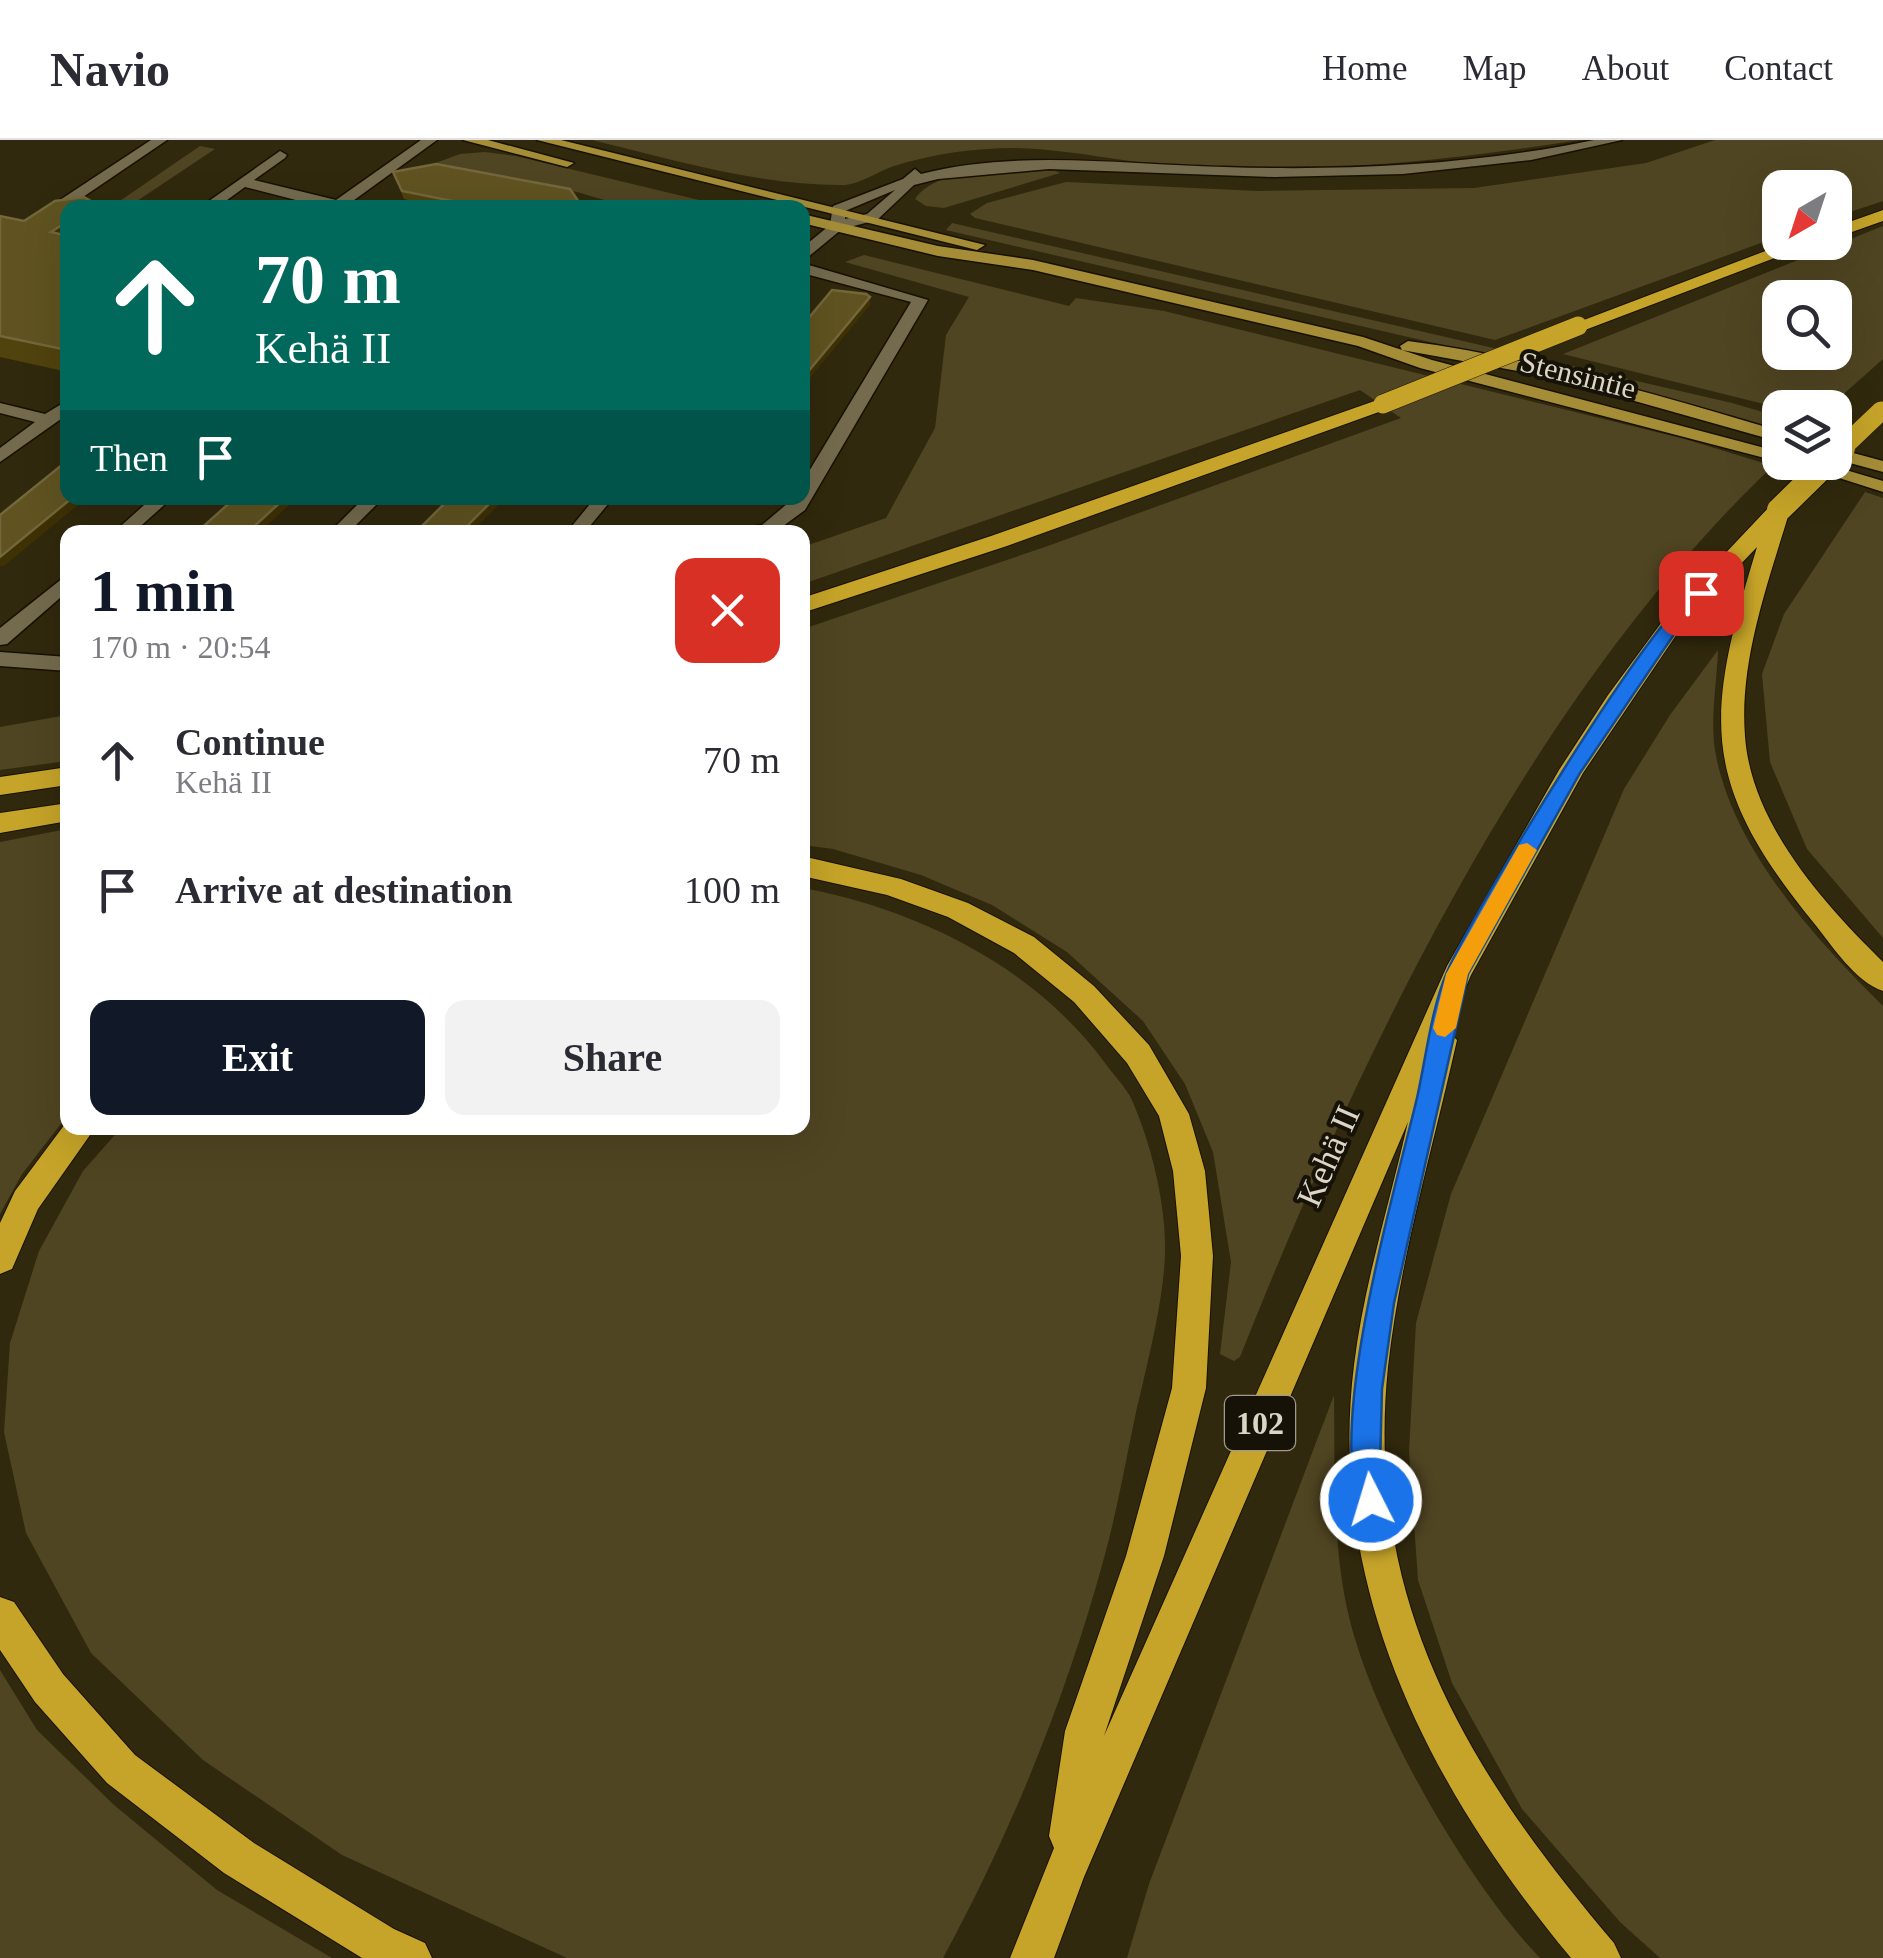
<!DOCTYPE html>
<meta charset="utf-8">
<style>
body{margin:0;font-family:"Times New Roman",serif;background:#f2f2f3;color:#2b2b33;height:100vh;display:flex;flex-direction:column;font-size:38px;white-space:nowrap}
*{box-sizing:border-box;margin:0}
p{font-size:32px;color:#7c7c81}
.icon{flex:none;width:55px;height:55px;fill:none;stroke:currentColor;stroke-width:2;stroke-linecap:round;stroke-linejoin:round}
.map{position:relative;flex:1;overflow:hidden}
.sheet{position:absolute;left:60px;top:385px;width:750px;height:610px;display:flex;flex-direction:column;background:#fff;border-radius:20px;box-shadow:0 10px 40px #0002}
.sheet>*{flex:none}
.hud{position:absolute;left:60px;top:60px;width:750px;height:305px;border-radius:20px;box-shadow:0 10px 40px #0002;background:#00695c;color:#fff;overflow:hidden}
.needle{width:65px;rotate:219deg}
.fabs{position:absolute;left:1762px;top:30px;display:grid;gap:20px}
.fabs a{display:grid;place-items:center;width:90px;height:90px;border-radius:20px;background:#fff;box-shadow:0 10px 40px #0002;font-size:50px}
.pin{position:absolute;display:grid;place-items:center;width:85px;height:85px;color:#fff;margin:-42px;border-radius:20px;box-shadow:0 5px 15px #0006}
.me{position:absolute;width:110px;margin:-55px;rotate:355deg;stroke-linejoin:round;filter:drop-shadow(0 0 8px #0008)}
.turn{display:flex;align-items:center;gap:35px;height:210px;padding:0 30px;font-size:45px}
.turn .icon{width:130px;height:130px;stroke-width:2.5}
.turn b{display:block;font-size:70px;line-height:85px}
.then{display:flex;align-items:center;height:95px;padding:0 30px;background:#0003;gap:20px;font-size:38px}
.round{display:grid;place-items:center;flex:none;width:105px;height:105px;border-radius:20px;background:#f2f2f3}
.summary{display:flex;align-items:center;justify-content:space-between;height:170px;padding:0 30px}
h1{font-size:60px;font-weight:600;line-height:75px;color:#111827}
.cta{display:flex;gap:20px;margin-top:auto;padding:20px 30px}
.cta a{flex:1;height:115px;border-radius:20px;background:#111827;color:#fff;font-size:40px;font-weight:600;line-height:115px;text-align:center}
.cta a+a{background:#f2f2f3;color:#2b2b33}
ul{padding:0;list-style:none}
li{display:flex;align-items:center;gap:30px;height:130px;padding:0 30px}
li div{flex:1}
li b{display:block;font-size:38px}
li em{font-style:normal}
header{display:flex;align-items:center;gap:60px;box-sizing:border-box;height:140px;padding:0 50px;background:#fff;border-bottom:2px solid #e1e1e2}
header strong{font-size:48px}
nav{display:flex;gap:55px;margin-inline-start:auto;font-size:35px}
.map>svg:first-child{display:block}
.green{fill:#504522;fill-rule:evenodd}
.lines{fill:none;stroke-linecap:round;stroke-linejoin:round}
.minor-casing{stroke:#191100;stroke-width:3}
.major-casing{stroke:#191100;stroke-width:3}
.highway-casing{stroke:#191100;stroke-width:2}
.minor{fill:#746b4e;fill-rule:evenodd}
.major{fill:#a58d38;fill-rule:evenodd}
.highway{fill:#c6a429;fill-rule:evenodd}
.highway-bridge-far1-casing{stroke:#191100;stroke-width:20;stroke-linecap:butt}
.highway-bridge-casing{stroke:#191100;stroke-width:26;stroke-linecap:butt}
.highway-bridge-far1{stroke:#c6a429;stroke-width:19}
.highway-bridge{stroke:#c6a429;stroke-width:24}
.wall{fill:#51430e}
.shaded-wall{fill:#3e3205}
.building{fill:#605321;stroke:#73673b;stroke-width:2.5}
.route{fill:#1a73e8;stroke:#114b97;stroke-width:2.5}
.slow{fill:#f59e0b}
.labels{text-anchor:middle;stroke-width:8;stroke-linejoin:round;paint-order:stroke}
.far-street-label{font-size:30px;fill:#dad5c5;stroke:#161207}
.shield{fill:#161207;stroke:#9f9a8c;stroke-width:2.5}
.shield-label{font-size:32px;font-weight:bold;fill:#dad5c5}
.street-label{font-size:35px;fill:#dad5c5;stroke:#161207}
</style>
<header>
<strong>Navio</strong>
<nav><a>Home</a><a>Map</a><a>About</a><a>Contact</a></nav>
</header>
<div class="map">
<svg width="1883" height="1818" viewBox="0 0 1883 1818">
<rect width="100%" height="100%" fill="#31290d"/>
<path class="green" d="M592 0H1579C1449 21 1318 34 1187 27 1129 24 1072 9 1013 8 974 8 932 14 894 26 878 31 861 44 845 45 760 46 674 20 592 0Z
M1715 0H1883V61L1835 77V48H1780V96L1495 200 975 78 970 74 987 63 1066 42 1258 51 1474 48 1646 23Z
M200 6 215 9 128 67H111Z
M485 12 516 16 728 67H628L577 52 433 24 460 14Z
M985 29H1051L1060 33 944 68 926 66 915 59C928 39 962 33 985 29Z
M952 83 1732 263 1780 277V289L1572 235 946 90Z
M1883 86V219L1829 267 1780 268 1563 214ZM1780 158H1835V212H1780Z
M864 115 1069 166 1076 158 1164 171 1685 299 1773 326C1532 554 1361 912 1240 1217L1234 1221 1220 1214 1231 1122 1213 1012 1185 944 1143 881 1067 812 992 765 921 735 833 709 803 705V489L1045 407 1401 278 1360 250 803 444V407L886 378 935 288 946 195 969 157 845 122Z
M1865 352 1883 358V798L1807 709 1770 622 1762 534 1784 474Z
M1718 510C1717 541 1710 579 1715 610 1731 707 1816 800 1883 866V1818H1660L1620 1782 1522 1669 1452 1543 1418 1440 1409 1311 1416 1183 1451 1054 1624 649 1670 575Z
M67 575V621L0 630V587Z
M67 689V976L22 1034 0 1074V702Z
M803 748C920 770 1037 828 1108 927 1117 939 1129 951 1134 965 1151 1005 1165 1061 1165 1105 1166 1154 1146 1228 1135 1277 1125 1324 1117 1371 1104 1418 1067 1555 1011 1693 943 1818H567L342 1715 203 1620 91 1513 26 1393 4 1292 10 1203 39 1111 83 1031 121 988H802Z
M1334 1255C1335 1326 1332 1398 1347 1468 1369 1573 1465 1740 1540 1818H1127L1149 1744Z
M0 1530 37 1590 114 1665 217 1750 332 1818H0Z"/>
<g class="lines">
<defs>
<path id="minor" d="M151 0H167L30 93 0 90V80L22 85Z
M421 0H437L350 63 359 68H327L245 47 216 68H199L280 11 287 15 285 18 254 40 336 60Z
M1594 0H1622L1531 20 1403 34 1274 37 1049 29 938 39 914 45 877 80 842 89 802 122V108L830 85 833 66 903 39 915 29 921 34C1019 9 1125 25 1224 27 1348 31 1473 25 1594 0ZM895 50 867 74 845 79V71Z
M802 123 928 160 805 370 775 392H745L747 388 762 385 794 358H802V343L911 162 802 133Z
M68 260V274L0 322V308L35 282 0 273V263L45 274Z
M152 358H172L134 392H114Z
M364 358H383L349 392H330Z
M595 358H613L585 392H567Z
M68 434V451L7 504 0 505V488Z
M0 512 68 517V531L0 526Z"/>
<path id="major" d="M463 0H488L574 23 567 27Z
M537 0H561L985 105 977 110Z
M802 74 938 106 1033 120 1363 197 1432 220 1780 312V322L1420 228 1358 206 1033 130 938 116 802 83Z
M1408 201C1535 218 1657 255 1780 291V302L1546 236 1402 210 1400 206Z
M1835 308 1883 321V332L1835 319Z
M1789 322H1819L1883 341V352Z"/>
<path id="highway" d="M1883 70V81L1835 98V87Z
M1789 102H1817L1585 190H1571L1568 186Z
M1383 258 1393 264 1390 268 1007 406 802 473V458L991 396Z
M1779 363 1790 370C1769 440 1739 520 1745 596 1751 683 1823 763 1883 822V851C1855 842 1831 804 1813 782 1697 640 1706 574 1757 407L1683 485 1583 633 1471 835 1447 890 1457 900C1433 1008 1400 1117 1388 1227 1364 1462 1468 1631 1614 1803L1621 1818H1571C1431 1650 1326 1450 1354 1225 1364 1143 1390 1062 1408 982L1084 1737 1054 1818H1010L1054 1708 1049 1696 1065 1591 1126 1416 1172 1248 1181 1116 1173 1031 1159 976 1127 923 1074 862 1014 813 948 777 887 755 802 736V716L901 739 968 763 1034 797 1094 846 1149 905 1189 974 1205 1031 1213 1116 1206 1248 1164 1416 1104 1596 1447 826 1559 630 1608 555 1667 475 1771 365Z
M68 627V645L0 655V637Z
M68 663V681L0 693V673Z
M68 980V988H95L38 1069 12 1129 0 1134V1083L15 1051Z
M0 1457 14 1462 63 1534 135 1615 254 1703 394 1789 425 1803 432 1818H362L224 1733 107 1643 35 1562 0 1510Z"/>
</defs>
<use href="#minor" class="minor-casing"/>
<use href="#major" class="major-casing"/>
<use href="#highway" class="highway-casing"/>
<use href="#minor" class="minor"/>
<use href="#major" class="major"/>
<use href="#highway" class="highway"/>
<defs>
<path id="highway-bridge-far1" d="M1383 264 1578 186
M1840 310 1881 271"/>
<path id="highway-bridge" d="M1835 315 1843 308
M1779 370 1828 322"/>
</defs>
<use href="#highway-bridge-far1" class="highway-bridge-far1-casing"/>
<use href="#highway-bridge" class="highway-bridge-casing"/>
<use href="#highway-bridge-far1" class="highway-bridge-far1"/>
<use href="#highway-bridge" class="highway-bridge"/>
</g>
<path class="wall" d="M393 32 583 68H448L404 59Z
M68 68V232L0 217V76L24 81Z"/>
<path class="shaded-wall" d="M68 81V111L51 92Z
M870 157V165L802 248V239Z
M68 205V222L62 209Z
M72 358H86L4 426H0V417Z
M285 358H297L260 392H248Z
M495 358H505L472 392H461Z"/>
<path class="building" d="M436 24 570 49 583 68H487L402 51 393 32Z
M84 57 94 63 87 68H68V81L51 92 68 96V205L62 209 0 196V76L24 81 55 61Z
M832 150 866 154 870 157 802 239V186Z
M68 320V358H72L0 417V375Z
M235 358H285L248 392H197Z
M450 358H495L461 392H416Z"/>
<path class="route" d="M1701 447 1710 453 1681 484 1580 633 1468 834 1394 1163 1382 1249 1380 1328 1385 1360 1381 1369 1371 1373 1361 1369C1326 1286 1395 1050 1417 958 1426 918 1431 870 1447 832 1470 777 1659 462 1701 447Z"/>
<path class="slow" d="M1527 703 1537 710 1468 834 1456 888 1445 897 1437 895 1433 888 1446 834 1519 705Z"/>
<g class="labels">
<g class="far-street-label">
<text transform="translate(1578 235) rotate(14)" y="10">Stensintie</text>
</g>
<rect class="shield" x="1225" y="1256" width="70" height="54" rx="8"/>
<g class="shield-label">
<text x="1260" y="1294">102</text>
</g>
<g class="street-label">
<text transform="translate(1328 1016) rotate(-66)" y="12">Kehä II</text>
</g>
</g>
</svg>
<div class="fabs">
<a><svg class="needle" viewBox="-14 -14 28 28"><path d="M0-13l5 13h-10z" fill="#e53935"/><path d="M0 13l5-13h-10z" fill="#7c7c81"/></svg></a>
<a><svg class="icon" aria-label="search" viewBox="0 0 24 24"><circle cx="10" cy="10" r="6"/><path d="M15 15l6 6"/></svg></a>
<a><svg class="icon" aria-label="layers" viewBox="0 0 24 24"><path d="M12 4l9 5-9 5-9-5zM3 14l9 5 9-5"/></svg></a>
</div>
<div class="pin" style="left:1701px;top:453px;background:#d93025"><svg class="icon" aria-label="arrive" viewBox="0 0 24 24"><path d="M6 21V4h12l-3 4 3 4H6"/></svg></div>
<svg class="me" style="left:1371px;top:1360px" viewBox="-20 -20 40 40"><circle r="17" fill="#1a73e8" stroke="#fff" stroke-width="3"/><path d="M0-11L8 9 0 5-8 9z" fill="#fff"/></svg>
<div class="hud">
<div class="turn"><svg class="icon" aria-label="ahead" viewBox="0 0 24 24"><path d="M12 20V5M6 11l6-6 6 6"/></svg><div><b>70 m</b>Kehä II</div></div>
<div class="then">Then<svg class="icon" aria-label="arrive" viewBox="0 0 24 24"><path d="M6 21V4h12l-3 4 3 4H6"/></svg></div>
</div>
<section class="sheet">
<div class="summary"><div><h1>1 min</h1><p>170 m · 20:54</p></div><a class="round" style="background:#d93025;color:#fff"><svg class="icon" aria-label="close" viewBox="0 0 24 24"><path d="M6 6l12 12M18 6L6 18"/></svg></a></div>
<ul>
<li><svg class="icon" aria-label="ahead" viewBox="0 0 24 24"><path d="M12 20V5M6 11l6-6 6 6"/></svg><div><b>Continue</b><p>Kehä II</p></div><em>70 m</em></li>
<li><svg class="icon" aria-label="arrive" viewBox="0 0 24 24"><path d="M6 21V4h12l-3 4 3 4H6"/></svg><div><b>Arrive at destination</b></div><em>100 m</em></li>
</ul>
<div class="cta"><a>Exit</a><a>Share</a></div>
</section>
</div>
